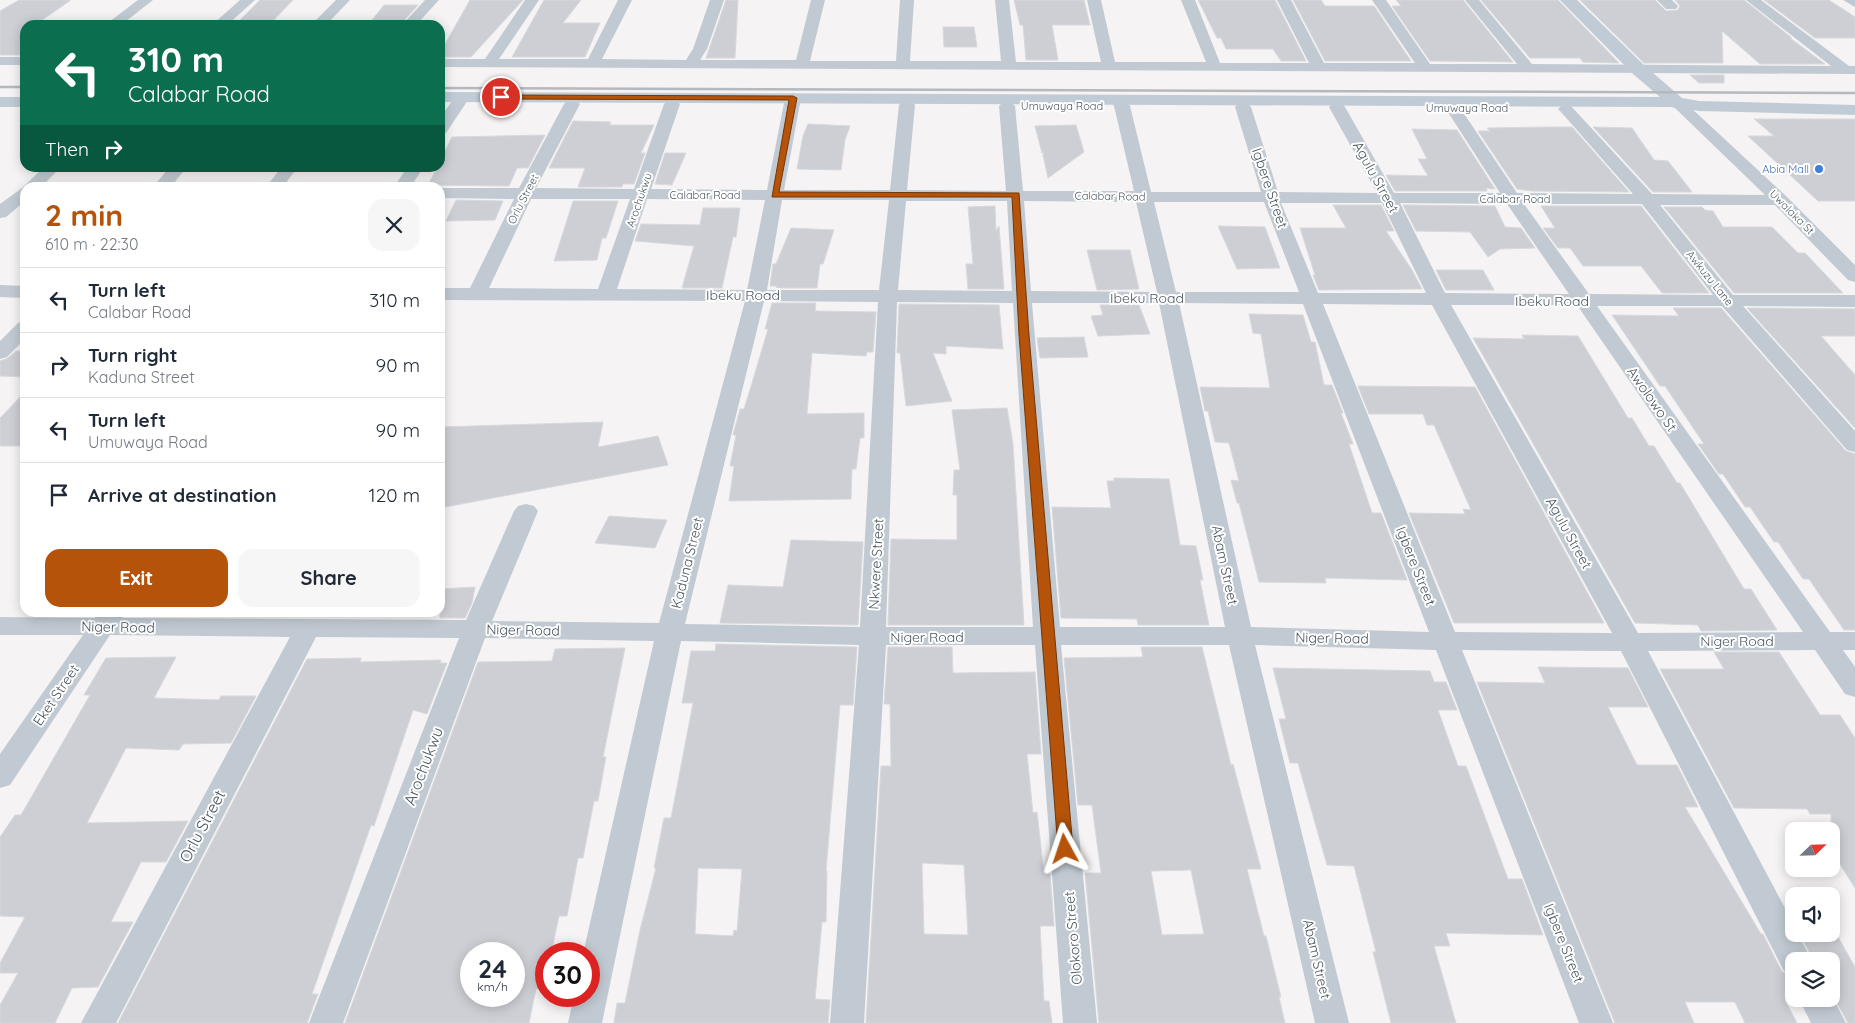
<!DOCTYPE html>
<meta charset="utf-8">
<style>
body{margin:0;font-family:Quicksand,sans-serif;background:#f6f6f7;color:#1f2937;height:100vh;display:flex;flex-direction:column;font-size:19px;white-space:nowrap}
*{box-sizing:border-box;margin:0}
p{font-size:16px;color:#747a83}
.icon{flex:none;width:28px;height:28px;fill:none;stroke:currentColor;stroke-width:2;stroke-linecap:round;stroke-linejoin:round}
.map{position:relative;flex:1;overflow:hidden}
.side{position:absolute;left:20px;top:182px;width:425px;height:435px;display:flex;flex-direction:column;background:#fff;border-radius:15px;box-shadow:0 2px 12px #0003}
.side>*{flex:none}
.guide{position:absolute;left:20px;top:20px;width:425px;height:152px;border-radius:15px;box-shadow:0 2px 12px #0003;background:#0b6e4f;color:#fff;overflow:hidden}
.needle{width:32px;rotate:67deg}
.tools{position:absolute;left:1785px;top:822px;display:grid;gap:10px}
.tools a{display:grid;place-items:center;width:55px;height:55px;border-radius:10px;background:#fff;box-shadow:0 2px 12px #0003;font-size:25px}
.speed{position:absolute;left:460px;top:942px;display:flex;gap:10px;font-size:25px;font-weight:700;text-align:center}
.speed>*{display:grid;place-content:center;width:65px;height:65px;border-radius:50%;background:#fff;box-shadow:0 2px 12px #0003;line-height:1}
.speed small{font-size:12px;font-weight:400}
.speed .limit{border:8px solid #d22;background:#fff;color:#111}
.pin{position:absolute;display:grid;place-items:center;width:42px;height:42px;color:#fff;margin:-21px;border:2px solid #fff;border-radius:50%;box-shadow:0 1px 5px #0007}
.me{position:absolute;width:55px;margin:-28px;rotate:355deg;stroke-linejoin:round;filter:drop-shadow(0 0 4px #0008)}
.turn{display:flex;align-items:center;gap:18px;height:105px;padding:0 25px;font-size:22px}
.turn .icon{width:65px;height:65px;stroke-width:2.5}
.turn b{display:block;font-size:35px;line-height:42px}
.then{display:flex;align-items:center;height:48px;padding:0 25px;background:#0003;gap:10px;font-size:19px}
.round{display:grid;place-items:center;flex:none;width:52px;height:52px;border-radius:15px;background:#f6f6f7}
.headline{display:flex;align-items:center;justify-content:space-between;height:85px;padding:0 25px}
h1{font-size:30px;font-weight:700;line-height:38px;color:#b45309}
.action{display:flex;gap:10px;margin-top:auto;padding:10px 25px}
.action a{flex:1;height:58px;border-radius:15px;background:#b45309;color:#fff;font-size:20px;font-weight:700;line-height:58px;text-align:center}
.action a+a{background:#f6f6f7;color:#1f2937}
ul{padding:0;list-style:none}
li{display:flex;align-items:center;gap:15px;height:65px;padding:0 25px;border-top:1px solid #e0e1e3}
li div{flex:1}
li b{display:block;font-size:19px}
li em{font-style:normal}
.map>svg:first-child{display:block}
.building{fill:#cdcfd5;stroke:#d7d9de;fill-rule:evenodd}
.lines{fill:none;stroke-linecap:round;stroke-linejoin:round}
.street{fill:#c1cad2;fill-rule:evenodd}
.secondary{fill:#c1cbd6;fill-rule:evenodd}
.rail{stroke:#b5b8bd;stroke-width:2.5}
.route{fill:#b45309;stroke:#753606}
.shop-dot{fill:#3f7fe0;stroke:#fff;stroke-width:2}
.labels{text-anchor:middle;stroke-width:4;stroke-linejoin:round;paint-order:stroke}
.far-street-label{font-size:11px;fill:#4a5661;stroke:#fff}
.far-shop-label{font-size:11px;fill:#366cbe;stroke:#fff;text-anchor:end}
.street-label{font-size:14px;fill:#4a5661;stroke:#fff}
.near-street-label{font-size:16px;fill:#4a5661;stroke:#fff}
</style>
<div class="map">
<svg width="1855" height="1023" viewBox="0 0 1855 1023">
<rect width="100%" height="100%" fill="#f5f3f3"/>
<path class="building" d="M19 0H71L35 25H25V55H0V11Z
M260 0H293L269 25H235Z
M470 0H523L471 57H440V53Z
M544 0H581L563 23H600L585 57H512Z
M726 0H738L735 58H706Z
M1014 0H1084L1090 25H1052L1058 60H1026L1023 25H1020Z
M1198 0H1275L1306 61H1281L1273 49H1226L1221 38H1217Z
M1293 0H1321L1325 6H1374L1411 61H1325Z
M1396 0H1463L1513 62 1430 61 1392 6H1401Z
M1481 0H1558L1619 63 1583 62 1580 58H1530Z
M1580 0H1655L1666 11 1678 10 1680 6 1675 0H1744L1792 38H1790L1825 64H1760L1722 31 1723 63H1644Z
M1764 0H1829L1855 17V38H1815Z
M384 5H418L400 25H368Z
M943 27H974L977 47H944Z
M1690 75H1724V83H1699Z
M1754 119H1855V201H1818L1748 136H1774Z
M573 121 611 122 609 125H654L641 153H645L634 184H623L622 187H578L585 168H549Z
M808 124 850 126 845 140 841 170 797 169 803 136Z
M1076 125 1084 152 1048 178 1043 155 1044 153H1042L1035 126Z
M1549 127H1572L1629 192 1532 191 1517 189 1478 131H1490L1487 128Z
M1593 127 1632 128 1654 160 1668 161 1692 192H1653Z
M1412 129 1457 130 1495 189 1486 188 1487 191H1395L1386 175 1428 176 1418 159H1427Z
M545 135 528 168H517L509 186 428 185 437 168H440V161L452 137Z
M665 153H686L672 185 655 184Z
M456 200 503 201 495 220 446 221Z
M573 201H618L606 238H602L597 260 554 261Z
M1333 205H1381L1394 231H1386L1412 270 1422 289 1319 290 1313 275H1315L1300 228H1346Z
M1403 205 1495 206 1505 227 1521 228 1535 248 1500 249 1488 257 1470 232 1416 231Z
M995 206 996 231 999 226 1004 289H968L966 264H973L968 207Z
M1541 206H1641L1709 293H1662L1641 266H1583L1570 248H1558L1543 228H1555Z
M1664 207H1702L1705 210 1713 211 1723 227H1772L1798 253H1805L1843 293H1734Z
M703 208H740L736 237H733L722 288H682L694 246 635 241 641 224 700 225Z
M1218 226 1265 227 1280 268 1237 269Z
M791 228 834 230 823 264H820L817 288H776L777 286H770L773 264H776Z
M1087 250H1130L1139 289 1097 290Z
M1436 270H1483L1494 290H1446Z
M772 303H816L815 311 876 312 873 352H867L866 356 812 353 807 414 864 413V438H860L856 469H852L851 499 729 501 734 466H730L736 435H733L740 409H744L752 383 768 329H765Z
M899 304 999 305 1003 349 946 346V354L933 353 952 401 906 406 900 353H897Z
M1100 305H1139L1150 334 1098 336 1091 316 1103 315Z
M1673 308H1721L1846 451 1855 454V630H1844L1809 579H1803L1778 542H1774L1750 507H1745L1723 474H1719L1698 444H1704L1665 386H1660L1612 315 1679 316Z
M1747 308 1855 309V336H1821L1855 375V428Z
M1249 314 1303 315 1311 342H1315L1324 385H1332L1343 413H1341L1353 444H1349L1372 513H1381L1407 580 1325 578 1326 583 1259 582 1239 503H1237L1231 480 1239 481 1229 443 1215 442 1208 411H1205L1200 387 1270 388 1261 334 1253 333Z
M1522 335 1578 336 1628 418H1632L1649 446H1654L1677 483H1680L1744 589H1751L1777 630 1701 631 1698 625 1635 623 1473 338 1524 339Z
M1084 337 1088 357 1040 358 1037 338Z
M16 351H25V377L0 376V361L8 358Z
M1358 386 1475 387 1604 623H1454L1409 513 1465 514 1463 509 1471 510 1434 425H1427L1423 414H1369Z
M25 392V446H0V418Z
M1007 408 1013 444 1024 625H888L891 539 957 540V495H953L954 470H960L952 410Z
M603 422 598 447 658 436 668 465 440 508V427Z
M1114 478 1169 479 1180 545 1196 546 1203 580H1200L1209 625H1138L1137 619 1061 618 1052 507 1111 508 1107 481H1114Z
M609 516 667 520 655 548 595 543Z
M791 540 863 542 858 625 720 623 728 585 783 587Z
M475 587 472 603 465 618H440V589Z
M716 644 857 647 853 705H840L826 871H827L826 922H822L815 999 830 1000 828 1023H614L617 1003H625L640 930 656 868H654L664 818H671L693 703H682L691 651H715ZM698 868 742 869 737 931 734 930 733 936 695 934Z
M888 647H952L953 673 1035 672 1041 754H1027L1033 813 1037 812 1044 874 1050 873 1054 926H1040L1044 1001H1049L1052 1023H866L881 766H891L890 704H884ZM922 863 964 865 968 935 924 934Z
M1141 647H1202L1231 765 1233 764 1261 869H1247L1264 936H1266L1281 997H1279L1285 1023H1099L1085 873H1101L1092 805H1078L1064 658 1143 657ZM1191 870 1204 934 1162 935 1151 871Z
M625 648 603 757H606L598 801H594L583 858H578L567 916H559L551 954H546V977L544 989H536L529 1023H345L478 662 552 661 555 649ZM471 954H514V996H471Z
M1714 652H1779L1820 715H1840L1855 738V888L1831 850V814H1810L1807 809 1734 808 1660 669H1724Z
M176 657 154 698 219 700 221 696H256L231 743 183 744 179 750 126 748 87 823 188 821 166 862H141L111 922H133L98 987 72 988 55 1023H0V1005L18 973H0V963L25 917 0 916V837L15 815H21L90 695H84L106 658Z
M361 658 360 662 441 660 440 663H447L427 714 413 710 374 826 371 825 312 994H318L307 1023H118L307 659Z
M1538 667 1628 668 1648 707H1608L1637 765H1677L1698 807H1685L1761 934H1763L1782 972 1794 976V999H1797L1798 1002H1786L1797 1023H1745L1735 1002H1685L1694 1023H1615L1477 682 1545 683Z
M1273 668 1430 671 1434 682H1446L1457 710H1438L1458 766H1466L1508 879H1522L1543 935 1446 933 1450 946H1434L1456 1023H1391L1373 952H1376L1354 866 1327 865 1298 763H1290L1279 719H1286Z
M1800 935H1837L1855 967V1023H1848L1831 992V961H1814Z"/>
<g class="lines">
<path class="street" d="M138 0H153L121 25H105Z
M240 0H255L227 25H212Z
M336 0H350L326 25H311Z
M425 0H439L416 25H402Z
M525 0H539L499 59H588L618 0H632L602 59 686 60 693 49 710 0H724L707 49 700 60H796L811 0H825L810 61H896L900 0H914L910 61H1001L995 0H1009L1016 62H1101L1087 0H1101L1115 62H1206L1181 0H1195L1220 63H1309L1277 0H1291L1324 63H1415L1372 0H1386L1430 64H1517L1465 0H1479L1532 64 1831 66 1746 0H1761L1849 66H1855V74L440 67V59H485Z
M1657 0H1672L1678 6 1676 9H1666Z
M1843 0H1855V7Z
M0 57H25V65H0Z
M462 92 467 94 470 97 446 133 440 135V118L457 94Z
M793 93 798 95 801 98 784 190H890L899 105 902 102H912L915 105 907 190 1006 191 999 106 1002 103H1012L1015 106 1023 191H1134L1114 106 1110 99 1113 96H1123L1130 106 1151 192H1261L1235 107 1238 104H1248L1251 107 1278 192 1377 193 1329 107 1332 104H1342L1345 107 1394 193H1500L1446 109 1449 106H1459L1517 193 1633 194 1561 112 1558 109 1561 106H1571L1652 194 1765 195 1676 109 1679 106H1689L1786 196 1855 265V282L1848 280 1775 205H1660L1733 295H1855V307L1743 306 1855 431V452L1847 450 1722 306H1597L1830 632H1855V650H1843L1855 667V697L1845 694 1815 650 1648 651 1794 925V934H1798L1812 961H1794V974L1784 971 1621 651 1462 650 1613 1023H1579L1436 650 1255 645 1349 1023H1315L1229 645H1061L1097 1023H1063L1035 645H886L864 1023H830L859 645 681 641 602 1023H568L574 996H589V954H583L654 641 485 638 343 1023H309L459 638 316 637 116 1023H81L290 637 110 635 10 785 0 788V754L83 635H0V617L95 618 99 612H121L123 616 122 618 466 620 514 511 518 506 526 504 534 506 538 511 492 621 659 623 745 301 440 300V288H470L514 199 440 198V188H519L564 104 567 101H577L580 104 536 188 634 189 664 104 667 101H677L680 104 651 189 767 190 785 98 788 95ZM531 199H630L598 289 489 288ZM647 199 765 200 747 290 617 289ZM782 200H889L879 290H767ZM906 201H1007L1012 291 898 290ZM1024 201 1136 202 1157 292 1031 291ZM1154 202H1264L1299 292H1176ZM1281 203H1382L1426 293H1318ZM1400 203 1507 204 1569 294 1445 293ZM1524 204H1642L1713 295 1589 294ZM764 301 878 302 860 627 685 624ZM897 302 1013 303 1033 627H886ZM1032 303H1159L1225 627H1060ZM1179 303 1303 304 1429 632 1251 627ZM1323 304 1432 305 1612 633 1455 632ZM1451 305H1577L1803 632 1638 633Z
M43 168H60L40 188H25V201L6 217 0 218V204L22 188Z
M169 168H186L170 188H152Z
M281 168H297L282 188H265Z
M407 168H423L410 188H393Z
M0 285 25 286V298L0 297Z
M25 321V339L7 357 0 359V341L18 323Z
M1831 994 1846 1023H1811L1799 999H1831Z"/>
<path class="secondary" d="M1560 0H1577L1645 66 1682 98 1699 101 1855 105V115L1699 111 1688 109 1681 111 1672 107 440 102V92L1660 97 1633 74Z
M0 97H25V107H0Z"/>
<path class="rail" d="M0 87H25
M440 88 1855 93"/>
</g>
<path class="route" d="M499 95 793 96 797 98 779 192 1019 193 1029 335 1073 849 1070 853 1065 855 1060 853 1058 849 1019 335 1012 197H772L789 100 501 99H499Z"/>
<circle class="shop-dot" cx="1819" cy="169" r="5"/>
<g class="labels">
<g class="far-street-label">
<text x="1062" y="110">Umuwaya Road</text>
<text x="1467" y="112">Umuwaya Road</text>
<text x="705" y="199">Calabar Road</text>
<text transform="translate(1110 196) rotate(1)" y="4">Calabar Road</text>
<text transform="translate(523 199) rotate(-63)" y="4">Orlu Street</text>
<text x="1515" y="203">Calabar Road</text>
<text transform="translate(639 200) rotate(-71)" y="4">Arochukwu</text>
<text transform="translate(1792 212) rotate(45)" y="4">Uwalaka St</text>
<text transform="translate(1710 278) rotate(51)" y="4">Awkuzu Lane</text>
</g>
<g class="far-shop-label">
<text x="1809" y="173">Abia Mall</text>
</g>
<g class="street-label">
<text transform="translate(1376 177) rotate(61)" y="5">Agulu Street</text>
<text transform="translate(1270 188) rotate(71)" y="5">Igbere Street</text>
<text x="743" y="300">Ibeku Road</text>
<text x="1147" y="303">Ibeku Road</text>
<text x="1552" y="306">Ibeku Road</text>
<text transform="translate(1652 399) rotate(55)" y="5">Awolowo St</text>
<text transform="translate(1569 533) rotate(61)" y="5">Agulu Street</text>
<text transform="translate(687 563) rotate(-76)" y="5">Kaduna Street</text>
<text transform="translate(876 564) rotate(-87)" y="5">Nkwere Street</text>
<text transform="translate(1225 565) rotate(78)" y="5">Abam Street</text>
<text transform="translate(1416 566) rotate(68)" y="5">Igbere Street</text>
<text transform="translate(118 627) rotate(1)" y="5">Niger Road</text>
<text transform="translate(523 630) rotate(1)" y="5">Niger Road</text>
<text x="927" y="642">Niger Road</text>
<text transform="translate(1332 638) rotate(1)" y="5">Niger Road</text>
<text x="1737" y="646">Niger Road</text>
<text transform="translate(56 695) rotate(-56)" y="5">Eket Street</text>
<text transform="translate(1073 938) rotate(-95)" y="5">Olokoro Street</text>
<text transform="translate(1564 943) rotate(68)" y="5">Igbere Street</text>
<text transform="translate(1317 959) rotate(77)" y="5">Abam Street</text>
</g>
<g class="near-street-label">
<text transform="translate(423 766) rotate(-69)" y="6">Arochukwu</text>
<text transform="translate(202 826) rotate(-62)" y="6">Orlu Street</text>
</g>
</g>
</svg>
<div class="tools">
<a><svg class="needle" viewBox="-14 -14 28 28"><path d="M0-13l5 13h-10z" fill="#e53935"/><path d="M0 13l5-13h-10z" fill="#747a83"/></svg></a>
<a><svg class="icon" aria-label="sound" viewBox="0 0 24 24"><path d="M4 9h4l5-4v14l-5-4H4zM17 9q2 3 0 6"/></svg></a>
<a><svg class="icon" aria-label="layers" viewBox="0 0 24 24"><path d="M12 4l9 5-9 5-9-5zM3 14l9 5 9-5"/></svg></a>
</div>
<div class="speed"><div>24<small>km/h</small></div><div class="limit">30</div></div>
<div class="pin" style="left:501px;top:97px;background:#d93025"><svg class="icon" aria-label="arrive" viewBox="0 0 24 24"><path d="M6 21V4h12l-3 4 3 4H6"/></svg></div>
<svg class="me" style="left:1065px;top:849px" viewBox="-20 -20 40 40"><path d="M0-17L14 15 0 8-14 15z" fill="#b45309" stroke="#fff" stroke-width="4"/></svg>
<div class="guide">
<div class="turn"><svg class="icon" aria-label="left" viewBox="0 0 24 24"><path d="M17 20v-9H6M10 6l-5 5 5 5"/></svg><div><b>310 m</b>Calabar Road</div></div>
<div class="then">Then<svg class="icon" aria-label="right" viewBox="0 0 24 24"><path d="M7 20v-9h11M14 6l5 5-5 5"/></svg></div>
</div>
<section class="side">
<div class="headline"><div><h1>2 min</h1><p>610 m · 22:30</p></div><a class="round"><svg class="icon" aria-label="close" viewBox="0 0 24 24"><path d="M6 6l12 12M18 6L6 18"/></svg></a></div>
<ul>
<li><svg class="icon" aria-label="left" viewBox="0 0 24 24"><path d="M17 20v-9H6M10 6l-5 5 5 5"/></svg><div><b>Turn left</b><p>Calabar Road</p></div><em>310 m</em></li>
<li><svg class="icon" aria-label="right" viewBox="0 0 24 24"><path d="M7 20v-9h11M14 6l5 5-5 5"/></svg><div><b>Turn right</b><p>Kaduna Street</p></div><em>90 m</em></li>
<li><svg class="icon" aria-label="left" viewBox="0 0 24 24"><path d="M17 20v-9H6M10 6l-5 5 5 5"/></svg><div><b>Turn left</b><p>Umuwaya Road</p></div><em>90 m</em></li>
<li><svg class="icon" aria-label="arrive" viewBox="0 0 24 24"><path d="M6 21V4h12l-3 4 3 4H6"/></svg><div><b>Arrive at destination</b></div><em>120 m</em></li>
</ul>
<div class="action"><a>Exit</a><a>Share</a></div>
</section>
</div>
